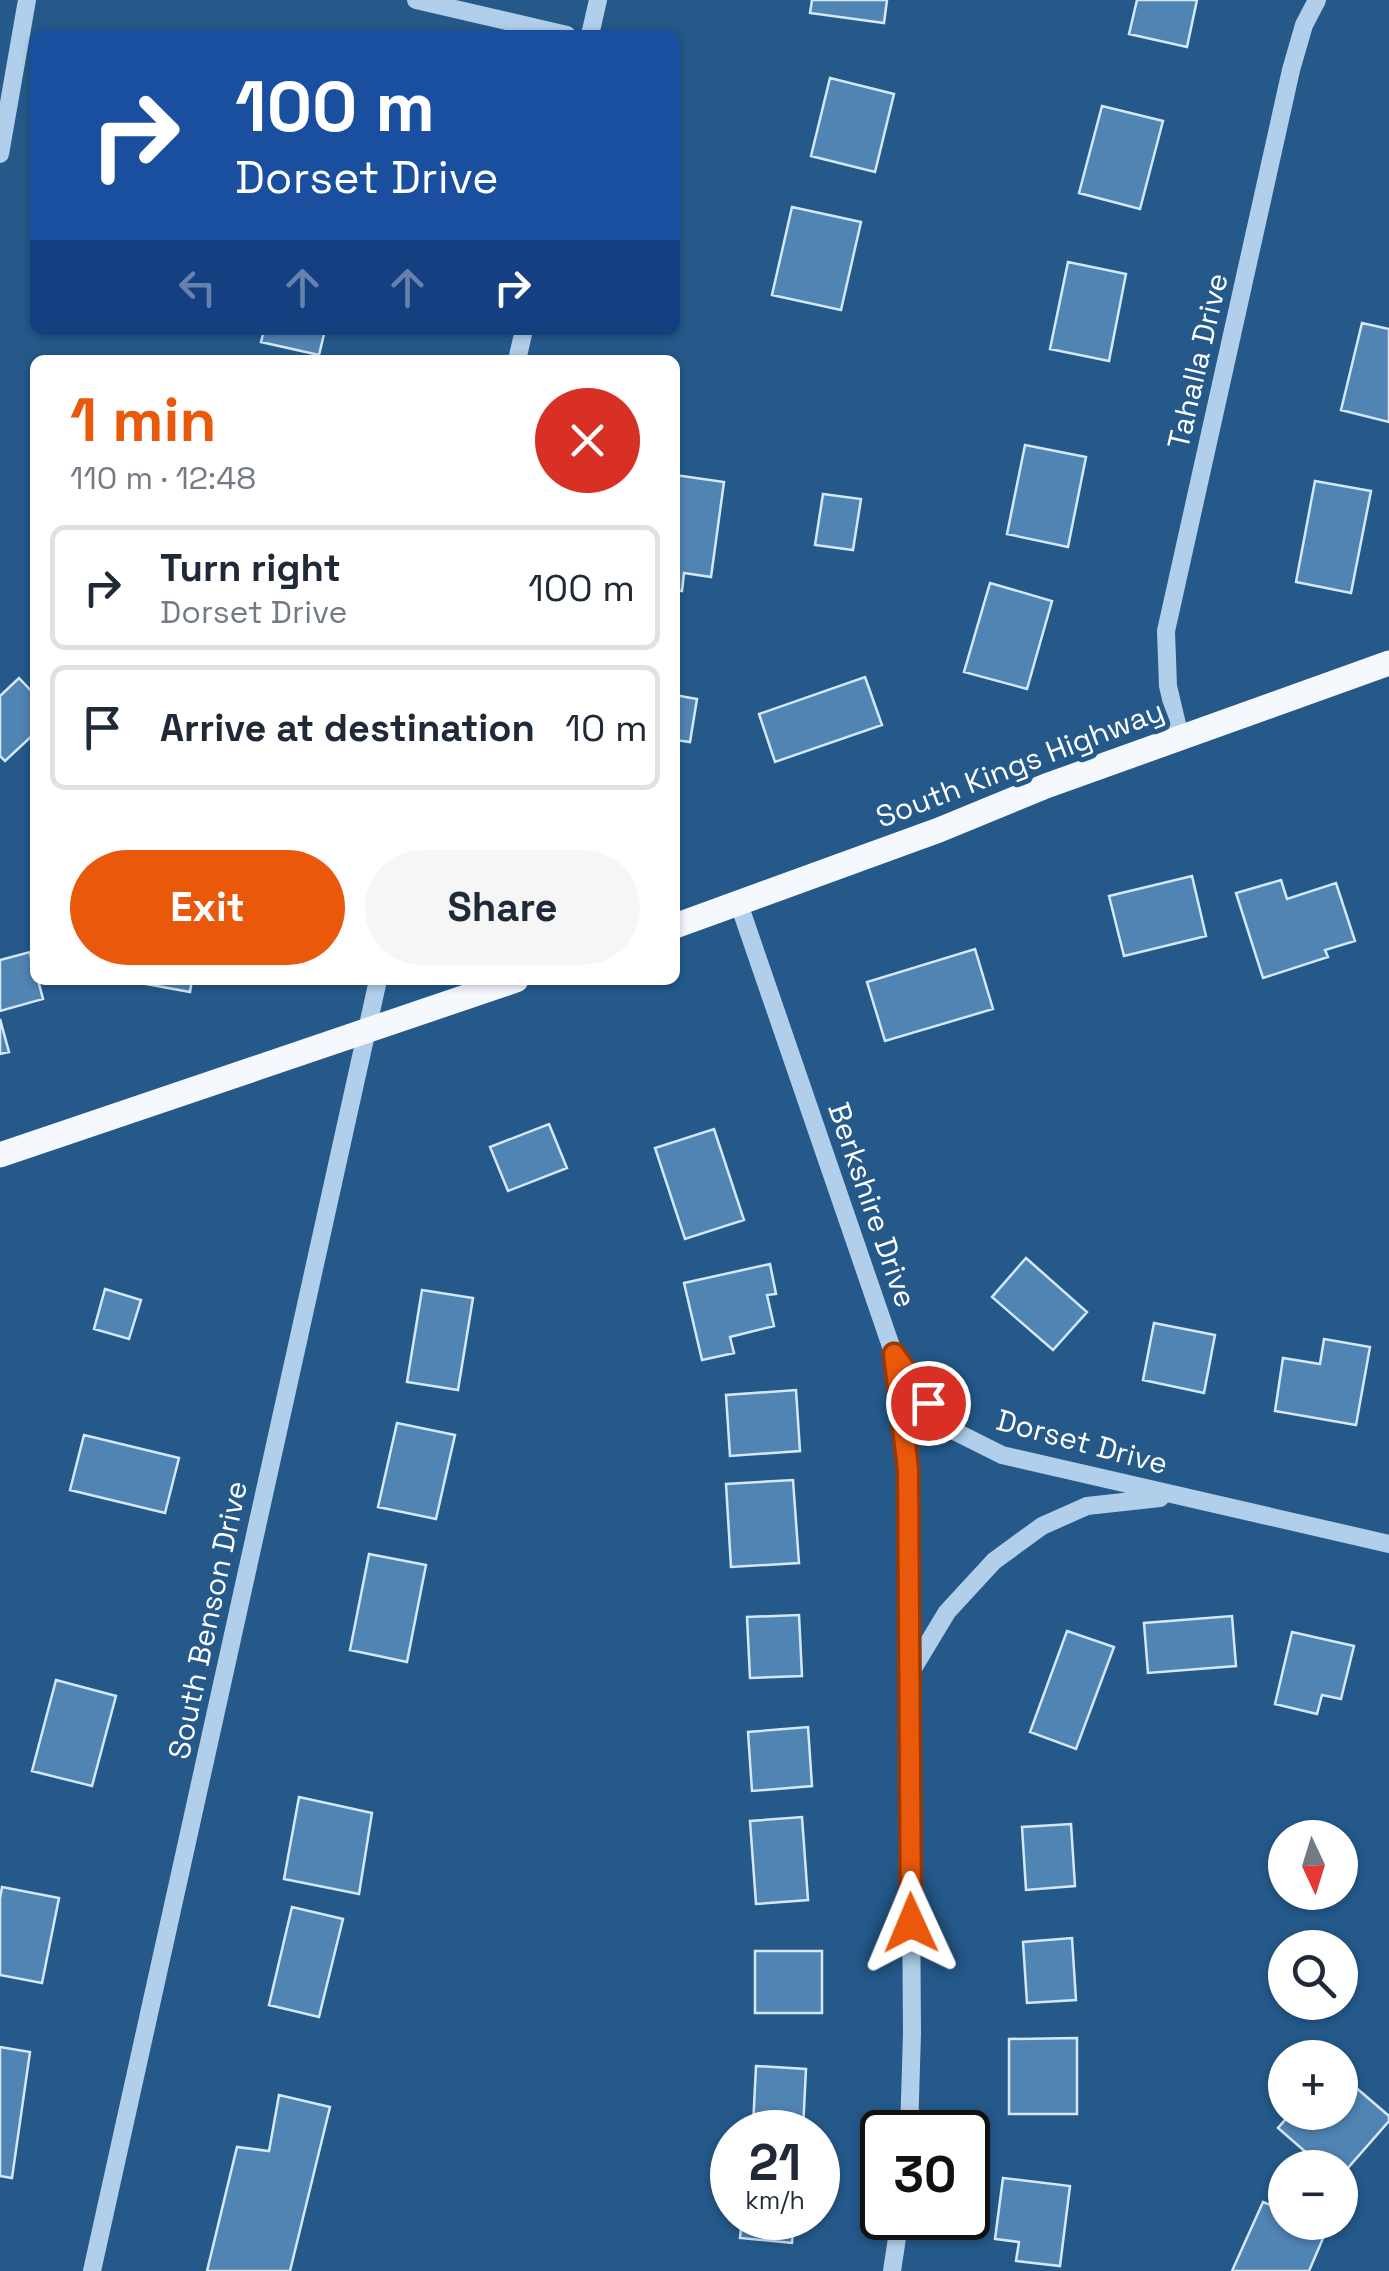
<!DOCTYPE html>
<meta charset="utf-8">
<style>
body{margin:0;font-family:"Space Grotesk",sans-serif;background:#f6f6f7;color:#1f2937;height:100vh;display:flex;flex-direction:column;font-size:38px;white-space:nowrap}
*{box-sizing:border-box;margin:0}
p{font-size:32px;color:#747a83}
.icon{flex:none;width:55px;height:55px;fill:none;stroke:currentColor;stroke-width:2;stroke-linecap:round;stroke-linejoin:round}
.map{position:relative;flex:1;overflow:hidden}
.panel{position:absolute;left:30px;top:355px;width:650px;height:630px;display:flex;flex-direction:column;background:#fff;border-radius:15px;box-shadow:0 2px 8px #0004}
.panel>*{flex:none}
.hud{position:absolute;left:30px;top:30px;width:650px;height:305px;border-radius:15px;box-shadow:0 2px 8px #0004;background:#1a4fa0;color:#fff;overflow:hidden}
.needle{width:65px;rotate:176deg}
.tools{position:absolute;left:1268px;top:1820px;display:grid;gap:20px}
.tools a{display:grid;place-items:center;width:90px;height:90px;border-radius:50%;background:#fff;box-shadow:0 2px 8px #0004;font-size:50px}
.speed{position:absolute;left:710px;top:2110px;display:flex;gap:20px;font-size:50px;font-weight:700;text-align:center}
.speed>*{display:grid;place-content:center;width:130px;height:130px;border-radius:50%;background:#fff;box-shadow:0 2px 8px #0004;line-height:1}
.speed small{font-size:25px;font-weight:400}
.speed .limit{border:5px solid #111;border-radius:15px;background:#fff;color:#111}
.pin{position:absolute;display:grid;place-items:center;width:85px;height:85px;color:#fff;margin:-42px;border:5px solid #fff;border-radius:50%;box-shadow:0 2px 10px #0007}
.me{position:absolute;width:110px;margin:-55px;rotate:359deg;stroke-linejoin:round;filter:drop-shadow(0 0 8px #0008)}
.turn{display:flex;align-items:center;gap:35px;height:210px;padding:0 40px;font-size:45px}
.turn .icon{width:130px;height:130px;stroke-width:2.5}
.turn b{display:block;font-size:70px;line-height:85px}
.lanes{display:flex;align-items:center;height:95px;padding:0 40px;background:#0003;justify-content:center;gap:50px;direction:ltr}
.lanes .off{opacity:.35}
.round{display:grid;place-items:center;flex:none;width:105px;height:105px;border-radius:52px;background:#f6f6f7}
.summary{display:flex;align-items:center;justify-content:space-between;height:170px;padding:0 40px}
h1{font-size:60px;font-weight:700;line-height:75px;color:#ea580c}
.primary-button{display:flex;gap:20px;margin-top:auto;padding:20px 40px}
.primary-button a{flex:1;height:115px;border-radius:60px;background:#ea580c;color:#fff;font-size:40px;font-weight:700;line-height:115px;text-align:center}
.primary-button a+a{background:#f6f6f7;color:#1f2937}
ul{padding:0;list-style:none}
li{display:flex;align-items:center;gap:30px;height:125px;margin:0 20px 15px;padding:0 20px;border:5px solid #e0e1e3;border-radius:15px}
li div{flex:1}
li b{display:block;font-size:38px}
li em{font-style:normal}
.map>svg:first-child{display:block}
.building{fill:#5084b3;stroke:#d5e8f8;stroke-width:2.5}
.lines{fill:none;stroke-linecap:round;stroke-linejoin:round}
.minor{stroke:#b1cfea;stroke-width:18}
.major{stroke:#f5f9fe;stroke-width:25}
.route-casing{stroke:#983908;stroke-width:25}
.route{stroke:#ea580c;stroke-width:18}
.labels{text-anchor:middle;stroke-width:10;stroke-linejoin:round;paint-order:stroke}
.street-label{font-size:30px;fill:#fff;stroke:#24598a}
</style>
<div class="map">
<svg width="1389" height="2271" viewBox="0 0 1389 2271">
<rect width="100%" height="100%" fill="#24598a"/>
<path class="building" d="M812 0H887L884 23 810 13Z
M1137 0H1197L1187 47 1129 34Z
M830 78 894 94 875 172 811 156Z
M1102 106 1163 121 1140 209 1079 193Z
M792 207 861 222 841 310 772 295Z
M1068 262 1126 274 1109 361 1050 349Z
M1362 323 1389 329V422L1341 410Z
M264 330H325L319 355 261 342Z
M1025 445 1086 457 1068 547 1007 534Z
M675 475 724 482 711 577 684 573 682 591 675 590Z
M1315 481 1371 491 1351 593 1296 582Z
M823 494 861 499 853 550 815 545Z
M990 583 1052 601 1027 689 964 672Z
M865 677 882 725 775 762 759 714Z
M19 678 35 695V733L5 761 0 756V696Z
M675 695 697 699 690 742 675 740Z
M1192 876 1206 936 1124 956 1109 896Z
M1281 880 1287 899 1336 883 1355 941 1325 950 1328 957 1263 978 1236 893Z
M975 949 993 1009 885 1041 867 982Z
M30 952 35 980H38L43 999 0 1011V960Z
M124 980H192L190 992Z
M0 1019 9 1052 0 1054Z
M549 1124 567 1168 508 1191 490 1147Z
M714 1129 744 1220 685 1239 655 1148Z
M1026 1258 1087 1312 1053 1350 992 1297Z
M770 1264 776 1294 767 1295 774 1326 730 1337 734 1353 702 1360 684 1283Z
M105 1289 141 1300 129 1339 94 1329Z
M422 1290 473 1298 458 1390 407 1382Z
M1154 1323 1215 1335 1204 1393 1143 1380Z
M1324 1339 1370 1347 1356 1425 1275 1411 1283 1358 1320 1364Z
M796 1390 800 1451 730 1456 726 1395Z
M397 1423 455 1435 436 1519 378 1507Z
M84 1435 179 1458 165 1513 70 1490Z
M793 1480 799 1563 731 1567 726 1484Z
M369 1554 426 1565 407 1662 350 1650Z
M799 1615 802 1676 750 1678 747 1617Z
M1232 1616 1236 1666 1148 1673 1144 1623Z
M1067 1631 1114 1647 1076 1749 1030 1732Z
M1292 1632 1354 1646 1341 1699 1322 1695 1317 1714 1275 1704Z
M56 1680 116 1696 92 1786 32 1771Z
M808 1727 812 1786 752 1791 748 1732Z
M299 1797 372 1813 359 1894 284 1879Z
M802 1817 808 1900 756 1904 750 1821Z
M1071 1824 1075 1886 1026 1890 1022 1827Z
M2 1887 59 1898 42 1983 0 1975V1899Z
M292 1907 343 1919 319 2017 269 2005Z
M1072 1938 1076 2000 1027 2003 1023 1942Z
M755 1951H822V2013H755Z
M1077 2038V2114H1009V2039Z
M0 2047 30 2052 12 2178 0 2176Z
M756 2066 806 2069 803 2129 753 2126Z
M1340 2074 1389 2116V2121L1340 2177V2168H1324L1278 2128 1292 2112H1340Z
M279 2095 330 2107 290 2271H207L237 2147 269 2151Z
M1003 2178 1070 2186 1060 2266 1016 2261 1019 2242 995 2239Z
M1263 2202 1285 2211V2222H1311L1327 2229 1309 2271H1232Z
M742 2218H794L792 2243 740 2238Z"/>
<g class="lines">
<path class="minor" d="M416 0 567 35
M590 35 598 0
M0 154 27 0
M517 360 524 330
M1180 737 1168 686 1166 631 1291 70 1304 25 1317 0
M739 904 894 1355 908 1469 912 2033 909 2132
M896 1357 928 1403 956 1432 1002 1455 1389 1544
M909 1675 947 1612 994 1561 1042 1526 1087 1506 1160 1498
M92 2271 378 980
M892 2271 900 2218"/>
<path class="major" d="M675 926 939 830 1046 786 1389 663
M0 1155 516 980"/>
</g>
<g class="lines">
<defs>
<path id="route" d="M911 1923 908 1469 894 1354 928 1403"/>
</defs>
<use href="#route" class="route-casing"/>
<use href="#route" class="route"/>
</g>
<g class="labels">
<g class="street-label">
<text transform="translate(1198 361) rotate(-77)" y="10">Tahalla Drive</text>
<text transform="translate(1020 764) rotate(-21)" y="10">South Kings Highway</text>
<text transform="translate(872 1205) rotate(71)" y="10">Berkshire Drive</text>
<text transform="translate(1082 1442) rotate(15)" y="10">Dorset Drive</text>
<text transform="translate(208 1620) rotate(-78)" y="10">South Benson Drive</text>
</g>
</g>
</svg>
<div class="tools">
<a><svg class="needle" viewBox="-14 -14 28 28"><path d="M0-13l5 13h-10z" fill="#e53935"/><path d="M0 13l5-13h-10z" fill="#747a83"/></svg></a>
<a><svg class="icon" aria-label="search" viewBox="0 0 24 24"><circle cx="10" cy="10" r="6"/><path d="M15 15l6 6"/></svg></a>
<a>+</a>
<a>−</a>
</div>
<div class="speed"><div>21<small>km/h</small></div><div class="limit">30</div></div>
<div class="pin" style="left:928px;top:1403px;background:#d93025"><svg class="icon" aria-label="arrive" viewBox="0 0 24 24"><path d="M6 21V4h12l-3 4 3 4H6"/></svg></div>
<svg class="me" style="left:911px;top:1923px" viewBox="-20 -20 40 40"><path d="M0-17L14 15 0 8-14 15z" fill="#ea580c" stroke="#fff" stroke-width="4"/></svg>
<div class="hud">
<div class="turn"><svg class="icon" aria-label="right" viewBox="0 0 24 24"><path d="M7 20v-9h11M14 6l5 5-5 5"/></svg><div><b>100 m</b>Dorset Drive</div></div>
<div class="lanes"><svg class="icon off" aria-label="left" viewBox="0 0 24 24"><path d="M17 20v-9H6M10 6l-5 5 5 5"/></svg><svg class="icon off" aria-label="ahead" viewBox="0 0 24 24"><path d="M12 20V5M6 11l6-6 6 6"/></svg><svg class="icon off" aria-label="ahead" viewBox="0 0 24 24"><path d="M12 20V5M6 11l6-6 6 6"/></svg><svg class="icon" aria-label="right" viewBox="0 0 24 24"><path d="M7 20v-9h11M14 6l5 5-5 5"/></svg></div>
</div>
<section class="panel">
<div class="summary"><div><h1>1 min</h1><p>110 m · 12:48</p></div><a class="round" style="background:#d93025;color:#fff"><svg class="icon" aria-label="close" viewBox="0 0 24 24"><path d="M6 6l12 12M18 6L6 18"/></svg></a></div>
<ul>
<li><svg class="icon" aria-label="right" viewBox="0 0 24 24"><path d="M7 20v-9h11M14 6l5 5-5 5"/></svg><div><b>Turn right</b><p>Dorset Drive</p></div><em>100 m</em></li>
<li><svg class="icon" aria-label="arrive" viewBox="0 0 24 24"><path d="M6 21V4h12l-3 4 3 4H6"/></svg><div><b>Arrive at destination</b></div><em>10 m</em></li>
</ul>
<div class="primary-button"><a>Exit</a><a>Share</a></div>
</section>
</div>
